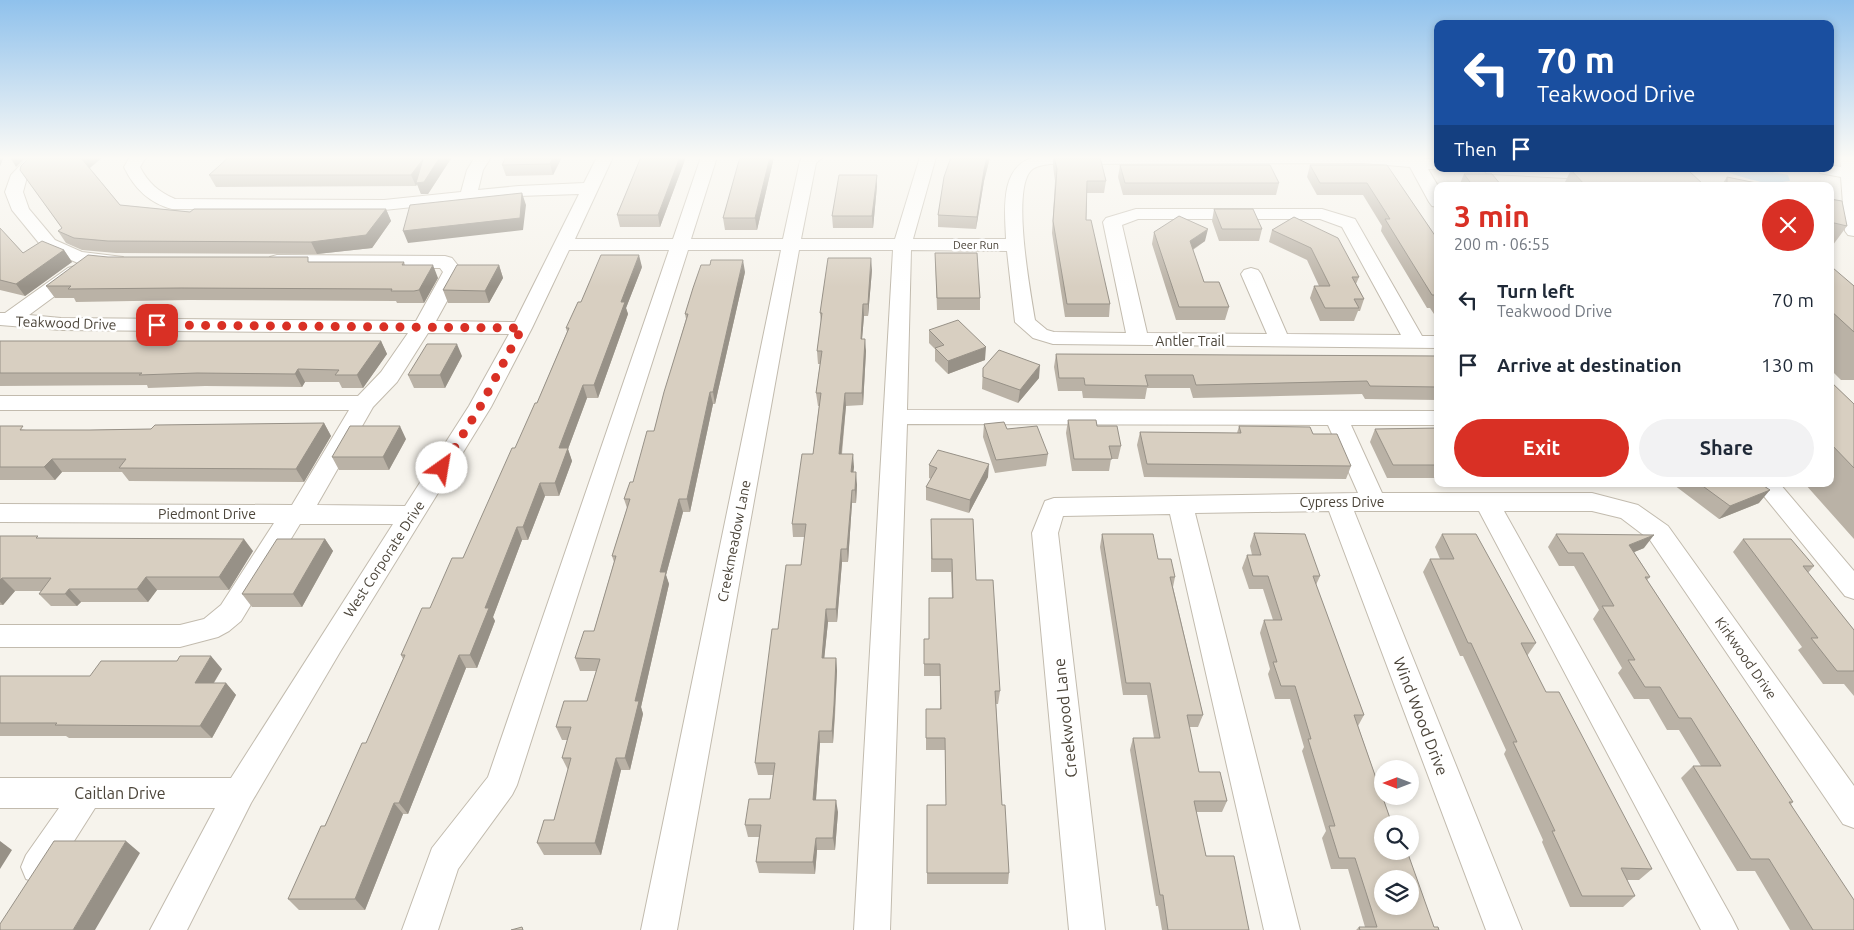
<!DOCTYPE html>
<meta charset="utf-8">
<style>
body{margin:0;font-family:Ubuntu,sans-serif;background:#f2f2f3;color:#1f2937;height:100vh;display:flex;flex-direction:column;font-size:19px;white-space:nowrap}
*{box-sizing:border-box;margin:0}
p{font-size:16px;color:#747a83}
.icon{flex:none;width:28px;height:28px;fill:none;stroke:currentColor;stroke-width:2;stroke-linecap:round;stroke-linejoin:round}
.map{position:relative;flex:1;overflow:hidden}
.drawer{position:absolute;left:1434px;top:182px;width:400px;height:305px;display:flex;flex-direction:column;background:#fff;border-radius:10px;box-shadow:0 2px 8px #0003}
.drawer>*{flex:none}
.top-card{position:absolute;left:1434px;top:20px;width:400px;height:152px;border-radius:10px;box-shadow:0 2px 8px #0003;background:#1a4fa0;color:#fff;overflow:hidden}
.needle{width:32px;rotate:270deg}
.buttons{position:absolute;left:1374px;top:760px;display:grid;gap:10px}
.buttons a{display:grid;place-items:center;width:45px;height:45px;border-radius:50%;background:#fff;box-shadow:0 2px 8px #0003;font-size:25px}
.pin{position:absolute;display:grid;place-items:center;width:42px;height:42px;color:#fff;margin:-21px;border-radius:10px;box-shadow:0 2px 8px #0006}
.me{position:absolute;width:55px;margin:-28px;rotate:32deg;stroke-linejoin:round;filter:drop-shadow(0 0 4px #0008)}
.turn{display:flex;align-items:center;gap:18px;height:105px;padding:0 20px;font-size:22px}
.turn .icon{width:65px;height:65px;stroke-width:2.5}
.turn b{display:block;font-size:35px;line-height:42px}
.then{display:flex;align-items:center;height:48px;padding:0 20px;background:#0003;gap:10px;font-size:19px}
.round{display:grid;place-items:center;flex:none;width:52px;height:52px;border-radius:26px;background:#f2f2f3}
.overview{display:flex;align-items:center;justify-content:space-between;height:85px;padding:0 20px}
h1{font-size:30px;font-weight:700;line-height:38px;color:#d93025}
.cta{display:flex;gap:10px;margin-top:auto;padding:10px 20px}
.cta a{flex:1;height:58px;border-radius:30px;background:#d93025;color:#fff;font-size:20px;font-weight:700;line-height:58px;text-align:center}
.cta a+a{background:#f2f2f3;color:#1f2937}
ul{padding:0;list-style:none}
li{display:flex;align-items:center;gap:15px;height:65px;padding:0 20px}
li div{flex:1}
li b{display:block;font-size:19px}
li em{font-style:normal}
.map>svg:first-child{display:block}
.water{fill:#a9d4f2}
.lines{fill:none;stroke-linecap:round;stroke-linejoin:round}
.minor-casing{stroke:#c2bbae;stroke-width:2}
.minor{fill:#fff;fill-rule:evenodd}
.wall{fill:#bab2a6}
.shaded-wall{fill:#979187}
.building{fill:#d8cfc1;stroke:#979187;fill-rule:evenodd}
.route{stroke:#d93025;stroke-width:9;stroke-dasharray:0 16.2}
.labels{text-anchor:middle;stroke-width:5;stroke-linejoin:round;paint-order:stroke}
.far-street-label{font-size:11px;fill:#4b4439;stroke:#fff}
.street-label{font-size:14px;fill:#4b4439;stroke:#fff}
.near-street-label{font-size:16px;fill:#4b4439;stroke:#fff}
</style>
<div class="map">
<svg width="1854" height="930" viewBox="0 0 1854 930">
<rect width="100%" height="100%" fill="#f6f3ec"/>
<path class="water" d="M1720 169H1758L1788 175 1790 181C1784 181 1780 183 1775 184 1767 185 1727 173 1720 169Z"/>
<g class="lines">
<defs>
<path id="minor" d="M28 157H46L27 177 23 192 29 209 55 240 82 252 123 257 125 261 123 265 116 267 78 263 43 248 12 210 5 192 11 175Z
M130 157H146L140 167C148 183 159 192 175 199L384 200 461 192 467 170 475 157H491L483 170 478 190 519 186 584 183 597 157H613L575 239H673L701 157H717L691 239H783L800 161 803 157H823L816 163 801 239H895L920 157H936L913 239H1006C1005 210 999 166 1035 157H1407L1438 160V169H1443H1428L1438 186V207L1432 206 1429 202 1410 167 1364 163 1050 164C1043 165 1033 166 1029 173 1013 197 1030 290 1035 320L1047 330 1054 332 1126 333 1103 222 1106 218 1136 209H1322L1355 219 1422 336H1438V348L1053 344 1033 338 1015 322 1007 251 911 250 907 410 1438 411V425H1351L1382 493H1592L1638 505 1668 526 1854 786V828L1843 824 1650 540 1621 518 1592 511H1504L1732 918 1738 930H1701L1479 511H1354L1522 930H1486L1329 511 1195 513 1300 930H1264L1170 514 1063 516 1058 533 1105 930H1069L1032 533 1045 501 1054 498 1358 493 1328 425 907 424 890 930H854L893 250H799L677 930H641L781 250H688L517 785 512 795 458 869 438 930H402L432 848 488 777 669 250H569L532 328 491 407 340 652 251 803 187 930H150L215 808H95L50 879 38 883 26 879 21 867 26 855 59 808H0V778H231L393 524H300L241 621 229 631 218 637 180 647H0V625H180L204 619 221 605 274 523 0 522V504L292 505 349 410H0V396H358L381 372 408 333 61 330 0 325V313H5L68 268 75 266 82 268 85 272 82 276 29 315 61 318 416 321 443 272 440 268 277 267 270 265 268 261 270 257 277 255 445 256 452 258 463 272 436 321 515 322 579 194 519 196 384 210 172 209C149 203 134 188 124 167ZM1138 219H1320L1342 227 1401 335 1287 334 1261 274 1258 270 1251 268 1244 270 1241 274 1267 334 1147 333 1122 225ZM428 333 509 334 469 406 405 506 317 505 373 407 397 382Z
M1840 157H1854V236L1848 235 1845 231 1841 177 1820 173 1818 169H1830V165L1841 167Z
M1484 169H1580L1609 171 1611 175 1609 179 1603 180 1492 174 1486 173Z
M1754 484H1780L1854 571V599L1845 596Z"/>
</defs>
<use href="#minor" class="minor-casing"/>
<use href="#minor" class="minor"/>
</g>
<path class="wall" d="M30 157H103L90 168 120 205 190 212 386 209 391 221 372 248 317 254 116 253 82 250 66 243 58 231 62 228 20 170Z
M174 157H212L211 158H175Z
M229 157H452L428 194H421L417 184 416 186 216 187 209 175Z
M562 157 553 175 506 176 502 165Z
M641 157H686L660 227H620L617 215Z
M774 157 757 230H725L723 218Z
M951 157H990L984 181 976 229 938 227V215Z
M1053 157H1100L1106 181 1104 193H1087L1086 220 1110 304 1109 317H1065L1052 233 1055 181 1053 166Z
M1120 165 1279 183 1276 195H1123L1118 177Z
M1310 165H1387L1438 240V320L1430 308H1427L1381 231 1382 226 1363 195H1317L1307 177Z
M1571 170 1705 186H1563Z
M1464 174 1501 185 1511 186H1459Z
M877 175V186L873 228H833L832 216Z
M1727 177 1771 186H1721Z
M1830 199 1847 226 1830 249Z
M1214 209 1262 229 1259 241H1219L1212 221Z
M1294 217 1359 277 1356 284 1364 299 1360 311H1358L1354 321H1320L1310 298 1314 286H1319L1307 260 1269 242 1272 230Z
M0 228 23 253 64 250 72 262 25 296 0 290Z
M1154 232 1205 241 1193 250 1204 282 1229 307 1225 320H1176L1152 244Z
M935 253 980 298V310H937Z
M108 257 310 262H404L405 265 438 278 424 303H397L396 301 189 300 76 302 74 298H55L46 286Z
M499 265 503 278 489 303H448L443 290Z
M642 267 626 308 628 314 598 398H587L568 449 572 461 559 496H545L528 540H522L493 617 495 621 477 668H466L408 814H403L365 910H299L288 899 366 743 403 659 401 655 430 608 463 558 537 403 567 332 566 328Z
M1830 268 1854 286V380H1841L1830 369Z
M872 270 868 316H864L862 339 866 351 863 405 846 406 842 454 854 467 853 472 857 485 856 503H852L848 562H842L837 622H828L824 658H836L837 671 835 717 833 743H820L816 800 838 812 835 850H817L815 874 759 873 756 862 759 837H748L745 825 770 799 773 775H758L755 763 778 629 801 565 805 537H793L792 524 813 454 819 406H818L816 393 820 364H818L817 351 821 323 820 313Z
M745 272 715 404H713L690 512H683L666 575 669 584 641 707 643 714 630 770H621L601 855H544L537 843 554 820 568 770 562 758 568 740H562L556 727 587 701 596 671H580L575 658 594 631 614 562 612 556 627 508 624 499 633 482 654 431 686 319 685 314Z
M929 330 985 360 948 374 935 361V349L929 343Z
M0 341H381L387 354 363 388H342L339 382H305L302 387 205 386 148 388 147 385 0 386Z
M1056 354 1438 356V400L1365 399 1362 394 1193 398 1190 388H1147L1145 399 1083 398 1082 391H1058L1054 367Z
M462 356 445 388H414L408 375Z
M983 368 1039 378 1018 403 982 389Z
M1830 381 1854 404V539L1805 484H1830Z
M1068 420 1097 426 1121 446 1118 459H1111L1109 471H1072L1066 433Z
M324 423 331 436 304 482 129 481 122 472H62L55 480H0V426L26 430H90L151 429Z
M984 424 1007 429 1048 454 1046 466 995 473 983 437Z
M1239 426 1313 434 1351 466 1346 479 1144 477 1137 445 1140 432 1237 433Z
M1438 428V478H1387L1370 442 1375 429Z
M406 439 389 470H339L332 457Z
M929 465 988 477 969 513 926 500V487L931 479 929 478Z
M1675 484H1761L1759 503 1719 519 1674 485Z
M931 519 976 580 1000 691 998 704H996L1002 805 1009 873 1008 884H927V805H946L945 750H926V709H940V676H924V639H929L952 598 951 572H931Z
M1254 533 1320 576 1316 585 1364 715 1358 726 1392 824 1434 927 1439 930H1356L1359 927H1365L1348 869H1331L1322 838 1326 831 1302 751 1304 747 1290 699H1275L1268 674 1270 669 1260 633 1264 620H1273L1263 589H1249L1242 568 1247 555H1252L1250 546Z
M1102 534 1158 559 1175 577 1173 587 1203 715 1198 727H1189L1199 772 1227 801 1222 812H1196L1206 856 1249 930H1162L1158 906H1156L1130 750 1133 738H1154L1147 695H1123L1100 547Z
M1442 534 1536 643 1527 656 1546 692 1652 869 1639 880H1627L1635 896 1623 907H1570L1542 842 1543 840 1504 754 1506 750 1463 656H1460L1423 572 1430 559H1440L1435 547Z
M1556 534 1644 548 1634 552 1650 577 1647 580 1793 802 1791 804 1854 930H1790L1755 871H1737L1681 778 1693 766H1701L1679 730H1667L1649 699H1634L1618 673 1622 668 1593 619 1599 610 1574 566H1559L1548 547Z
M0 536 40 538 253 551 229 590H157L148 602H81L77 606H51L39 594 41 591H15L3 605H0Z
M325 539 333 551 302 607H252L242 594Z
M1743 539 1814 566 1808 573 1854 630V696L1844 684H1823L1798 650 1802 647 1733 552Z
M222 669 214 683H226L236 695 212 738H69L66 736H0V676H90Z"/>
<path class="shaded-wall" d="M0 157H4L0 166Z
M10 157H26L16 167Z
M82 157H103L88 169 81 158Z
M440 157H452L428 194H421L417 184 416 186 411 175 423 159Z
M553 157H562L553 175 550 164Z
M680 157H686L660 227 658 215Z
M770 157H774L757 230 755 218Z
M987 157H990L984 181 976 229 977 217 984 170Z
M877 175V186L873 228 872 216Z
M522 193 526 205 523 230 408 243 403 231Z
M386 209 391 221 372 248 317 254 311 242Z
M1208 229 1205 241 1187 253 1190 241Z
M64 250 72 262 25 296 16 284Z
M639 255 642 267 626 308 628 314 598 398 594 385 621 302Z
M871 258 872 270 868 316V304Z
M743 260 745 272 715 404 713 392Z
M433 265 438 278 424 303 419 290Z
M499 265 503 278 489 303 485 291Z
M863 304 864 316 861 351V339Z
M865 339 866 351 863 405 862 393Z
M381 341 387 354 363 388 357 375Z
M457 344 462 356 445 388 440 375Z
M986 347 985 360 948 374V361Z
M1040 365 1039 378 1018 403 1020 390Z
M298 369 305 382 302 387 295 374Z
M583 385 587 398 568 449 572 461 559 496 555 483 559 448Z
M710 392 713 404 690 512 687 499Z
M845 393 846 406 840 467 839 454Z
M324 423 331 436 304 482 296 469Z
M400 426 406 439 389 470 383 457Z
M853 454 854 467 852 485 851 472Z
M52 459 62 472 55 480 44 467Z
M989 464 988 477 969 513 970 500Z
M856 472 857 485 856 503 855 490Z
M540 483 545 496 528 540 523 527Z
M852 490V503L848 562 847 549Z
M1770 490 1759 503 1719 519 1730 506Z
M679 499 683 512 666 575 669 584 641 707 643 714 630 770 625 758 635 701 660 572Z
M517 527 522 540 493 617 495 621 477 668 470 655 485 608Z
M1654 535 1644 548 1620 558 1629 545Z
M244 539 253 551 229 590 219 577Z
M325 539 333 551 302 607 293 594Z
M841 549 842 562 837 622 836 609Z
M146 577 157 590 148 602 137 589Z
M2 578 15 591 3 605 0 602V580Z
M69 589 81 602 77 606 65 594Z
M826 609 828 622 823 671 822 658Z
M459 655 466 668 408 814 399 803Z
M211 656 222 669 206 695 195 683Z
M836 658 837 671 833 743 832 731Z
M226 683 236 695 212 738 200 726Z
M819 731 820 743 815 812 813 800Z
M616 758 621 770 601 855 595 843Z
M836 800 838 812 835 850 833 838Z
M394 803 403 814 365 910 355 899Z
M816 838 817 850 815 874 813 862Z
M0 841 12 850 0 869Z
M126 841 140 853 95 930H73Z"/>
<path class="building" d="M30 157H82L81 158 120 205 190 212 194 209H386L366 235 311 242 108 241 74 238 58 231 62 228 20 170 21 166Z
M229 157H440L424 182 416 183 423 159 411 175H209Z
M506 157H553L550 164 502 165Z
M641 157H680L658 215H617Z
M740 157H770L755 218H723Z
M951 157H987L984 170 977 217 938 215 944 177Z
M1054 157H1100L1106 181H1087L1086 220H1091L1110 304H1067L1053 221 1057 169Z
M1120 165H1270L1279 183H1125Z
M1310 165H1387L1438 240V299L1435 295H1432L1385 219H1390L1367 183H1320Z
M1571 170H1688L1705 186H1586Z
M1464 174H1492L1501 185H1510L1511 186H1473Z
M839 175H877L872 216H832Z
M1727 177 1771 186H1727Z
M522 193 520 218 403 231 410 205Z
M1830 199 1842 201 1847 226 1830 222Z
M1214 209H1253L1262 229H1222Z
M1179 216 1208 229 1190 241 1204 282H1219L1229 307H1179L1154 232Z
M1294 217 1338 238 1359 277H1352L1364 299H1354L1359 308H1325L1314 286H1330L1311 248 1272 230Z
M0 228 23 253 42 241 64 250 16 284 0 280Z
M935 253H977L980 298H937Z
M88 255 108 257H308V262H404L402 265H433L419 290 414 291H391L392 289 181 288 68 289 71 286H46Z
M601 255H639L621 302H625L594 385H583L559 448H568L555 483H540L523 527H517L485 608H489L470 655H459L399 803H394L355 899H288L321 826H325L362 743H366L405 655H401L422 608H430L452 558H463L512 448H515L535 403H537L569 328H566L578 302H581Z
M828 258H871L868 304H863L861 339H865L862 393H845L839 454H853L851 472H856L855 490H852L847 549H841L836 609H826L822 658H836L834 705 832 731H819L813 800H836L833 838H816L813 862H756L761 825H745L749 799H770L775 763H755L772 629H778L786 565H801L806 524H792L802 454H813L821 393H816L822 351H817L822 313H820Z
M711 260H743L713 392H710L687 499H679L660 572H666L635 701H639L625 758H616L595 843H537L544 820H554L571 758H562L571 727H556L564 701H587L600 659 575 658 584 631H594L616 556H612L630 499H624L630 482H633L647 431H654L664 392 688 314H685L693 288 701 265H710Z
M457 265H499L485 291 443 290Z
M1830 268H1833L1854 286V332L1830 310Z
M958 320 986 347 948 361 935 348 944 345 929 330Z
M0 341H381L357 375H335L339 370 298 369 295 374 197 373 139 375 142 373H0Z
M427 344H457L440 375H408Z
M999 350 1040 365 1020 390 983 377V368Z
M1056 354 1438 356V387L1370 386 1367 381 1196 385 1193 375H1145L1148 386 1085 385 1084 378H1059Z
M1830 381 1854 404V468L1830 443Z
M1068 420H1096L1097 426H1117L1121 446H1109L1112 459H1074Z
M1004 422 1007 429 1037 426 1048 454 996 460 984 424Z
M324 423 296 469 119 468 126 459H52L44 467H0V426H23L20 430H90L151 429 155 425Z
M350 426H400L383 457H332Z
M1239 426 1310 427 1313 434H1337L1351 466 1147 464 1140 432 1241 433Z
M1438 428V465H1393L1375 429Z
M938 450 989 464 970 500 926 487 937 468 929 465Z
M1700 484H1761L1770 490 1730 506Z
M931 519H973L976 580H993L1000 691H995L1002 805H1005L1009 873H927V805H946L945 738H926V709H941L940 664H924V639H929V598H953L952 559H932Z
M1254 533 1305 534 1320 576H1313L1364 715H1354L1392 824H1382V851H1407L1434 927H1438L1439 930H1360L1359 927H1377L1355 858H1339L1329 826H1335L1308 739H1311L1295 686H1281L1273 662H1277L1264 620H1282L1268 576H1253L1247 555H1261ZM1382 879H1410V906H1382Z
M1102 534H1153L1158 559H1171L1175 577H1170L1203 715H1187L1199 772H1220L1227 801H1194L1206 856H1234L1249 930H1168L1163 895H1160L1133 738H1160L1150 683H1126Z
M1442 534H1476L1536 643H1521L1546 692H1559L1652 869 1621 868 1635 896H1582L1552 831H1555L1513 742H1517L1471 643H1468L1430 559H1454Z
M1556 534 1654 535 1629 545 1650 577H1645L1793 802H1789L1854 900V930H1813L1769 859H1751L1693 766H1721L1691 718H1679L1660 687H1645L1628 660H1635L1602 606H1614L1583 553H1568Z
M0 536H38L36 538 244 539 219 577H146L137 589H69L65 594H39L51 578H2L0 580Z
M277 539H325L293 594H242Z
M1743 539H1791L1814 566H1803L1854 630V671H1837L1811 638H1818Z
M180 656H211L195 683H226L200 726 55 725 57 723H0V676H90L101 661H177Z
M54 841H126L73 930H0V924Z
M522 927 523 930H511Z"/>
<linearGradient id="sky" x2="0" y2="1"><stop stop-color="#8fc1ec"/><stop offset="0.55" stop-color="#fbfaf6"/><stop offset="1" stop-color="#fbfaf6" stop-opacity="0"/></linearGradient>
<rect width="1854" height="287" fill="url(#sky)"/>
<g class="lines">
<path class="route" d="M157 325 522 328 480 407 442 468"/>
</g>
<g class="labels">
<g class="far-street-label">
<text x="976" y="249">Deer Run</text>
</g>
<g class="street-label">
<text transform="translate(66 323) rotate(2)" y="5">Teakwood Drive</text>
<text x="1190" y="346">Antler Trail</text>
<text x="1342" y="507">Cypress Drive</text>
<text x="207" y="519">Piedmont Drive</text>
<text transform="translate(734 541) rotate(-79)" y="5">Creekmeadow Lane</text>
<text transform="translate(384 559) rotate(-57)" y="5">West Corporate Drive</text>
<text transform="translate(1746 658) rotate(55)" y="5">Kirkwood Drive</text>
</g>
<g class="near-street-label">
<text transform="translate(1421 716) rotate(69)" y="6">Wind Wood Drive</text>
<text transform="translate(1065 718) rotate(-96)" y="6">Creekwood Lane</text>
<text x="120" y="799">Caitlan Drive</text>
</g>
</g>
</svg>
<div class="buttons">
<a><svg class="needle" viewBox="-14 -14 28 28"><path d="M0-13l5 13h-10z" fill="#e53935"/><path d="M0 13l5-13h-10z" fill="#747a83"/></svg></a>
<a><svg class="icon" aria-label="search" viewBox="0 0 24 24"><circle cx="10" cy="10" r="6"/><path d="M15 15l6 6"/></svg></a>
<a><svg class="icon" aria-label="layers" viewBox="0 0 24 24"><path d="M12 4l9 5-9 5-9-5zM3 14l9 5 9-5"/></svg></a>
</div>
<div class="pin" style="left:157px;top:325px;background:#d93025"><svg class="icon" aria-label="arrive" viewBox="0 0 24 24"><path d="M6 21V4h12l-3 4 3 4H6"/></svg></div>
<svg class="me" style="left:442px;top:468px" viewBox="-20 -20 40 40"><circle r="19" fill="#fff"/><path d="M0-13L10 11 0 6-10 11z" fill="#d93025"/></svg>
<div class="top-card">
<div class="turn"><svg class="icon" aria-label="left" viewBox="0 0 24 24"><path d="M17 20v-9H6M10 6l-5 5 5 5"/></svg><div><b>70 m</b>Teakwood Drive</div></div>
<div class="then">Then<svg class="icon" aria-label="arrive" viewBox="0 0 24 24"><path d="M6 21V4h12l-3 4 3 4H6"/></svg></div>
</div>
<section class="drawer">
<div class="overview"><div><h1>3 min</h1><p>200 m · 06:55</p></div><a class="round" style="background:#d93025;color:#fff"><svg class="icon" aria-label="close" viewBox="0 0 24 24"><path d="M6 6l12 12M18 6L6 18"/></svg></a></div>
<ul>
<li><svg class="icon" aria-label="left" viewBox="0 0 24 24"><path d="M17 20v-9H6M10 6l-5 5 5 5"/></svg><div><b>Turn left</b><p>Teakwood Drive</p></div><em>70 m</em></li>
<li><svg class="icon" aria-label="arrive" viewBox="0 0 24 24"><path d="M6 21V4h12l-3 4 3 4H6"/></svg><div><b>Arrive at destination</b></div><em>130 m</em></li>
</ul>
<div class="cta"><a>Exit</a><a>Share</a></div>
</section>
</div>
